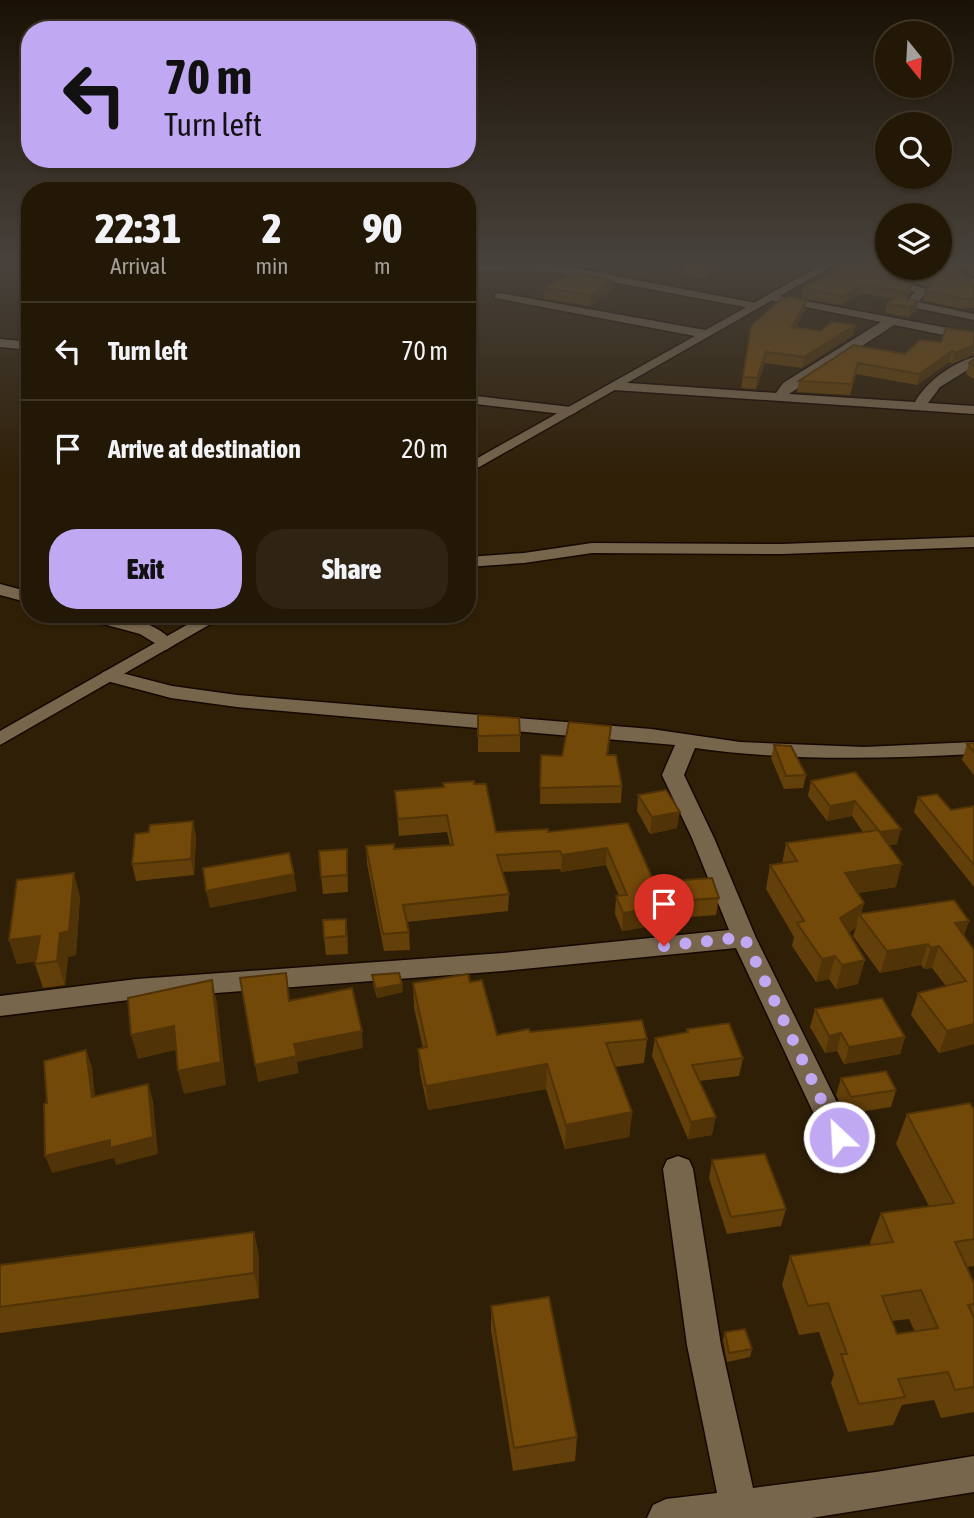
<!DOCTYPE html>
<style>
body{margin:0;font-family:"Asap Condensed",sans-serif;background:#2f2413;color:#f1f3f6;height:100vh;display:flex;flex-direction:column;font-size:26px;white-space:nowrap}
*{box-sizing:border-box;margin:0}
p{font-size:23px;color:#a39f9a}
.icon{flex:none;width:38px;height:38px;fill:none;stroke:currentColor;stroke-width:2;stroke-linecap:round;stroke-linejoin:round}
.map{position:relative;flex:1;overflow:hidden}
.details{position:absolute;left:21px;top:182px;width:455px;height:441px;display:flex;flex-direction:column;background:#231705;border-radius:28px;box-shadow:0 2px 5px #0004,0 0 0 2px #403627}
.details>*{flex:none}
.guide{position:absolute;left:21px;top:21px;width:455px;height:147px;border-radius:28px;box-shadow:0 2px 5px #0004,0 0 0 2px #403627;background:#c1a8f3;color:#111;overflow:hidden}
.needle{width:46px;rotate:162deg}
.controls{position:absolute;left:875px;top:21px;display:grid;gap:14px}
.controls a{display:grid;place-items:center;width:77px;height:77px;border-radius:50%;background:#231705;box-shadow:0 2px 5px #0004,0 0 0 2px #403627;font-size:35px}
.pin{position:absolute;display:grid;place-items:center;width:60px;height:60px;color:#fff;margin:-72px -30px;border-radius:50% 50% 50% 0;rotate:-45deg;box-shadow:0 0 7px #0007}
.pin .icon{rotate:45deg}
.me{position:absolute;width:77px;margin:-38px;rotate:335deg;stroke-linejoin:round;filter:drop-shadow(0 0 5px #0008)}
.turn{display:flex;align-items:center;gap:24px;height:147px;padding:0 28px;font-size:32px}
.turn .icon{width:91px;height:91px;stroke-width:2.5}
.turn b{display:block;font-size:49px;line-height:60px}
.eta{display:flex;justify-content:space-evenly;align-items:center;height:119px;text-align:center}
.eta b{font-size:42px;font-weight:800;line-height:49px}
.action{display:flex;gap:14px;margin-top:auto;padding:14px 28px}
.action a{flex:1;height:80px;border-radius:28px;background:#c1a8f3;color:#111;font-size:28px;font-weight:800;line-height:80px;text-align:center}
.action a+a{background:#2f2413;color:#f1f3f6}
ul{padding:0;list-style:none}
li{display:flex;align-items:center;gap:21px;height:98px;padding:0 28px;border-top:2px solid #403627}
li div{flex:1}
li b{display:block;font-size:26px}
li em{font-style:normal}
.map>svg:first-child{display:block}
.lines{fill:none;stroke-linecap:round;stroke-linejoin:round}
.minor-casing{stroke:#160800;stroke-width:3}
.tertiary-casing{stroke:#160800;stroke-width:3}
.minor{fill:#77654c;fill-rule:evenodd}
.tertiary{fill:#77654c;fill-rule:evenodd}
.wall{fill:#633f09;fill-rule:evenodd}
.shaded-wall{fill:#503307}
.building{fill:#73490a;stroke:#503307;stroke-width:2;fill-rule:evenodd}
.route{stroke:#c1a8f3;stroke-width:12;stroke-dasharray:0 21.6}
</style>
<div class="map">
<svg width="974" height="1518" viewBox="0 0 974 1518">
<rect width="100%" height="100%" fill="#2f1f07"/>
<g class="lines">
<defs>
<path id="minor" d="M553 264 756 303 762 306 756 309 558 272 467 271V265Z
M941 264H953L974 279V287Z
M894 280 926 289 927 291 918 302 974 314V320L906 306 904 304 915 292 890 285 889 283Z
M499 293 705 330 711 334 705 338 495 298V294Z
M774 295 974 333V341L894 325 789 394 915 402C927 381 951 364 974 357V366L940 387 928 403 974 406V414L614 390 608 386 614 382 776 393 783 383 881 322 770 300V296Z
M0 339 30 342V350L0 347Z
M467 395 571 407 578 411 571 415 467 403Z
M974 537V547L782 554 592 553 524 563 467 567V557L524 553 592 543 782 544Z
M0 584 30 592V603L0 595Z
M78 614C110 614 154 617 175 644L166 650 140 634 81 618Z
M110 670 172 686 237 695 651 729 740 742 864 747 974 742V754C880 759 788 761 695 748L684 775 714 838 756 938 854 1137 849 1146 839 1150 829 1146 736 948 503 971 137 999 0 1016V996L137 979 503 953 729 930 692 838 662 775 675 745 237 707 171 698 103 680 100 676 103 672Z
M678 1156 689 1160 693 1169 721 1345 753 1488 876 1472 974 1456V1492L811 1518H647L653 1505 666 1499 717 1493 687 1345 663 1169 667 1160Z"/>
<path id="tertiary" d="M823 264H836L467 474V464Z
M206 614H228L0 745V731Z"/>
</defs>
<use href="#minor" class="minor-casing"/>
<use href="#tertiary" class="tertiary-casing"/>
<use href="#minor" class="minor"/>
<use href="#tertiary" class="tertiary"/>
</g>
<path class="wall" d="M685 264H714L705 278 683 275 684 265Z
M940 264 971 278 970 282 974 285V308H957L923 300 925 291 927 288V286L895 277 893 278 910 293 906 298 916 311 908 317 885 313 887 303 893 299 861 293 841 305 802 298 803 288 833 274Z
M957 264H974V276Z
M613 280 612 290 589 306 544 298V288Z
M805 310 796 327 820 331 855 325 853 335 802 368 765 363 756 389 741 388 751 326Z
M974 332V355H973L952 364 949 362 917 385 856 374 850 395 797 392 799 381 854 345 905 354Z
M974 359V379L966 374 969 363Z
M478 715 520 735V752H478Z
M611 726 608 755 622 786 621 803 540 804 541 755 562 756Z
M974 743V775L962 760 967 744Z
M774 745 806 775 803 788 784 789 771 758Z
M855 772 897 844 889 845 896 887 858 893 864 903 861 914 969 921 964 935 974 950V1044L939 1053 911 1015 918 993 946 986 932 968 924 969 921 965 880 973 853 936 856 928 848 933 858 984 836 989 829 979 816 982 792 946 794 937 766 889 770 865 782 864 786 843 863 832 852 816 827 821 808 796 811 781Z
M474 784 496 832H548L628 823 654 882 719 898 716 915 653 920 652 926 622 931 615 914 616 896H619L606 865 561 872 560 869 502 872 509 894 508 911 407 922 409 932 410 950 384 951 367 864 366 846 394 849 450 845 447 832 399 836 395 791Z
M638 795 677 828 650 834 637 811Z
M918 797 951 810 974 806V887L914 812Z
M193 821 196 837 194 875 136 881 132 864 149 832Z
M348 866V892L323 894 321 877Z
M80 897 76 955 68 957 65 985 43 988 35 964 36 961 17 964 9 940Z
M348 936V954L326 955 324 938Z
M372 975 403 992 377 998 373 984Z
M470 982 497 1035 530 1032 647 1039 644 1063 615 1067 632 1112 629 1137 565 1149 546 1089 428 1110 420 1073 418 1049 423 1048 414 1008 413 983Z
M815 1009 905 1037 900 1054 844 1064 837 1051 825 1053 810 1027Z
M687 1029 743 1058 739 1076 699 1081 712 1135 688 1139 652 1056 655 1038 686 1033Z
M841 1078 896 1090 891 1107 846 1114 836 1095Z
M974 1108V1266L967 1267 974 1283V1412L941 1418 934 1400 902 1405 893 1425 848 1432 831 1383 834 1374 819 1332 799 1335 782 1285 790 1256 871 1245 870 1242 881 1213 929 1206 896 1144 907 1114ZM909 1319 915 1332 897 1334 892 1321Z
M712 1160 786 1209 781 1226 727 1234 709 1178Z
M254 1232 259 1257V1298L0 1333V1265Z
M491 1306 577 1437 575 1461 513 1471 491 1330Z
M725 1332 752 1349 750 1357 727 1362 723 1340Z"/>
<path class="shaded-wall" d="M709 264H714L705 278 706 268Z
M896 269 895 277 888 281 889 272Z
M613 280 612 290 589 306 590 295Z
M863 284 861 293 841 305 842 296Z
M912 284 910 293 901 304 903 295Z
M807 300 805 310 791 337 792 327Z
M918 301 916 311 908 317 910 308Z
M855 325 853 335 802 368 804 357Z
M974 345 973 355 952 364 955 353Z
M952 351 949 362 917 385 919 374Z
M766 352 765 363 756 389 757 378Z
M855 801 852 816 827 821 830 806Z
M680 812 677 828 650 834 652 817Z
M193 821 196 837 194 875 191 859Z
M901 829 897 844 875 848 879 833Z
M607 848 606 865 561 872 562 855Z
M347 849 348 866V892L347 875Z
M902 864 896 887 839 896 845 873Z
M74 873 80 897 76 955 68 957 65 985 57 961 60 933Z
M294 874 297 891 210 908 206 891Z
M864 903 860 916 859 914 856 928 834 942 840 918Z
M654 908 652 926 622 931 623 913Z
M346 919 348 936V954L346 936Z
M969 921 961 942 955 923Z
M40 936 47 960 17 964 9 940Z
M928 944 921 965 880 973 887 951Z
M939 946 932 968 924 969 931 948Z
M835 956 829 979 816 982 822 959Z
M865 960 858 984 836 989 842 965Z
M212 980 217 1003 226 1085 184 1094 178 1071Z
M402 984 403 992 377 998 376 989Z
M974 1024V1044L939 1053 947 1031Z
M174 1026 180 1049 138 1059 131 1035Z
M362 1031 363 1048 297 1062 299 1073 258 1082 255 1065 294 1044Z
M841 1033 837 1051 825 1053 829 1036Z
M905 1037 900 1054 844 1064 849 1047Z
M86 1050 92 1067 97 1114 92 1097Z
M547 1064 546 1089 428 1110 426 1086Z
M148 1084 153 1101 158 1154 116 1165 114 1158 52 1173 45 1156Z
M632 1112 629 1137 565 1149 566 1125Z
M716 1117 712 1135 688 1139 691 1122Z
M254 1232 259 1257V1298L254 1273Z"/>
<path class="building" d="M685 264H709L706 268 684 265Z
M845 264H887V268H940V264H952L971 278 960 273 974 285V299L959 298 925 291 931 284 929 277 896 269 889 272V277L912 284 903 295 907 299 918 301 910 308 887 303 904 292 863 284 842 296 803 288 833 274Z
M572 273 613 280 590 295 544 288Z
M788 296 807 300 792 327 820 331 832 322 855 325 804 357 766 352 757 378 743 377 751 326 777 302Z
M946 328 974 332V345L955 353 952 351 919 374 858 363 852 384 799 381 854 345 905 354 920 340 941 342Z
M974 359V366L969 363Z
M478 715 519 718 520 735 478 736Z
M569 722 611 726 607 755H616L622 786 540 788 541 755 562 756Z
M974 743V752L967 744Z
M774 745 791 746 806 775 786 776Z
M855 772 901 829 880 832 855 801 830 806 811 781Z
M474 781V784H486L496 832 548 829V832L628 823 654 882 712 878 719 898 652 903 654 908 623 913 616 896 627 895 607 848 562 855 560 851 497 855 509 894 403 905 409 932 383 934 366 846 394 844V849L453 845 447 815 398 819 395 791 444 787 443 783Z
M666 790 680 812 652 817 638 795Z
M937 794 951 810 974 806V865L918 797Z
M193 821 191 859 132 864 135 834 149 832 150 825Z
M878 830 902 864 845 873 864 903 840 918 865 960 842 965 835 956 822 959 797 923 804 921 770 865 797 861 786 843Z
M347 849V875L321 877 319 851Z
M289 853 294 874 206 891 203 868Z
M74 873 69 931 60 933 57 961 35 964 40 936 9 940 17 880Z
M954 900 969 921 955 923 974 950V1024L947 1031 918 993 966 981 939 946 931 948 928 944 887 951 859 914Z
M346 919V936L324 938 323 920Z
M286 973 289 1001 352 988 362 1031 294 1044 297 1056 255 1065 240 978Z
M399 973 402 984 376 989 372 975Z
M468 974 470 982 482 980 497 1035 529 1029 530 1032 642 1020 647 1039 606 1043 632 1112 566 1125 547 1064 426 1086 418 1049 427 1047 413 983Z
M212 980 221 1062 178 1071 174 1026 131 1035 128 998Z
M882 998 905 1037 849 1047 841 1033 829 1036 815 1009Z
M729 1023 743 1058 692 1065 716 1117 691 1122 655 1038 688 1032 687 1029Z
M86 1050 92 1097 148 1084 153 1137 110 1148V1140L45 1156 44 1104 47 1103 44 1061Z
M886 1071 896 1090 851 1097 841 1078Z
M970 1103 973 1108H974V1239L955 1242 974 1283V1304L968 1305 974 1318V1387L955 1390 948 1372 898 1379 905 1397 859 1404 841 1354H847L828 1303 808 1306 790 1256 893 1242 881 1213 954 1203 907 1114ZM921 1290 938 1328 897 1334 882 1296Z
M765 1154 786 1209 731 1217 712 1160Z
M254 1232V1273L0 1307V1265Z
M549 1297 577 1437 514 1448 491 1306Z
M745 1329 752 1349 729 1353 725 1332Z"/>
<linearGradient id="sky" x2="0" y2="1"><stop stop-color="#1a1104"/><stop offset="0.55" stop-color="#47423c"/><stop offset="1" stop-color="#47423c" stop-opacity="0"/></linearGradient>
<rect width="974" height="477" fill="url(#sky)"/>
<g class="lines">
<path class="route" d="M664 946 744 937 839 1137"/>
</g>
</svg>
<div class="controls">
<a><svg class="needle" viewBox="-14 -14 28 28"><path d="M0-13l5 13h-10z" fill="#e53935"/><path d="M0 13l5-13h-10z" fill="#a39f9a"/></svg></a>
<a><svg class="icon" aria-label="search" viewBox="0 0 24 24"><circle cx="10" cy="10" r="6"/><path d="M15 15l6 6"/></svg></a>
<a><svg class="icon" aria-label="layers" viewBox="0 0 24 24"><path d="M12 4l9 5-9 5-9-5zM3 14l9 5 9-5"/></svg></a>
</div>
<div class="pin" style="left:664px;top:946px;background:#d93025"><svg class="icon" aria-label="arrive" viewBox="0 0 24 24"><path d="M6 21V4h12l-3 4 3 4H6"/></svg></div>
<svg class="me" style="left:839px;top:1137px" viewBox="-20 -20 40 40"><circle r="17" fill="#c1a8f3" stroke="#fff" stroke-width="3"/><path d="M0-11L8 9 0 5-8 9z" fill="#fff"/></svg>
<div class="guide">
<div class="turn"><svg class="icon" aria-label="left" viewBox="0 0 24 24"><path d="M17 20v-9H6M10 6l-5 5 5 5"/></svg><div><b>70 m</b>Turn left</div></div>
</div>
<section class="details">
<div class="eta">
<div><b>22:31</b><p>Arrival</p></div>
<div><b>2</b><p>min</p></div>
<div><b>90</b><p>m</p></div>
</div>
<ul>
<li><svg class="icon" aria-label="left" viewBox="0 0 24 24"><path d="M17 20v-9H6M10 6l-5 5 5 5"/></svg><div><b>Turn left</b></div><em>70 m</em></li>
<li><svg class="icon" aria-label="arrive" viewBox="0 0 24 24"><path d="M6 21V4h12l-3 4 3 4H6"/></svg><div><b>Arrive at destination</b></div><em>20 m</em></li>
</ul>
<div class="action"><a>Exit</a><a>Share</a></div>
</section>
</div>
